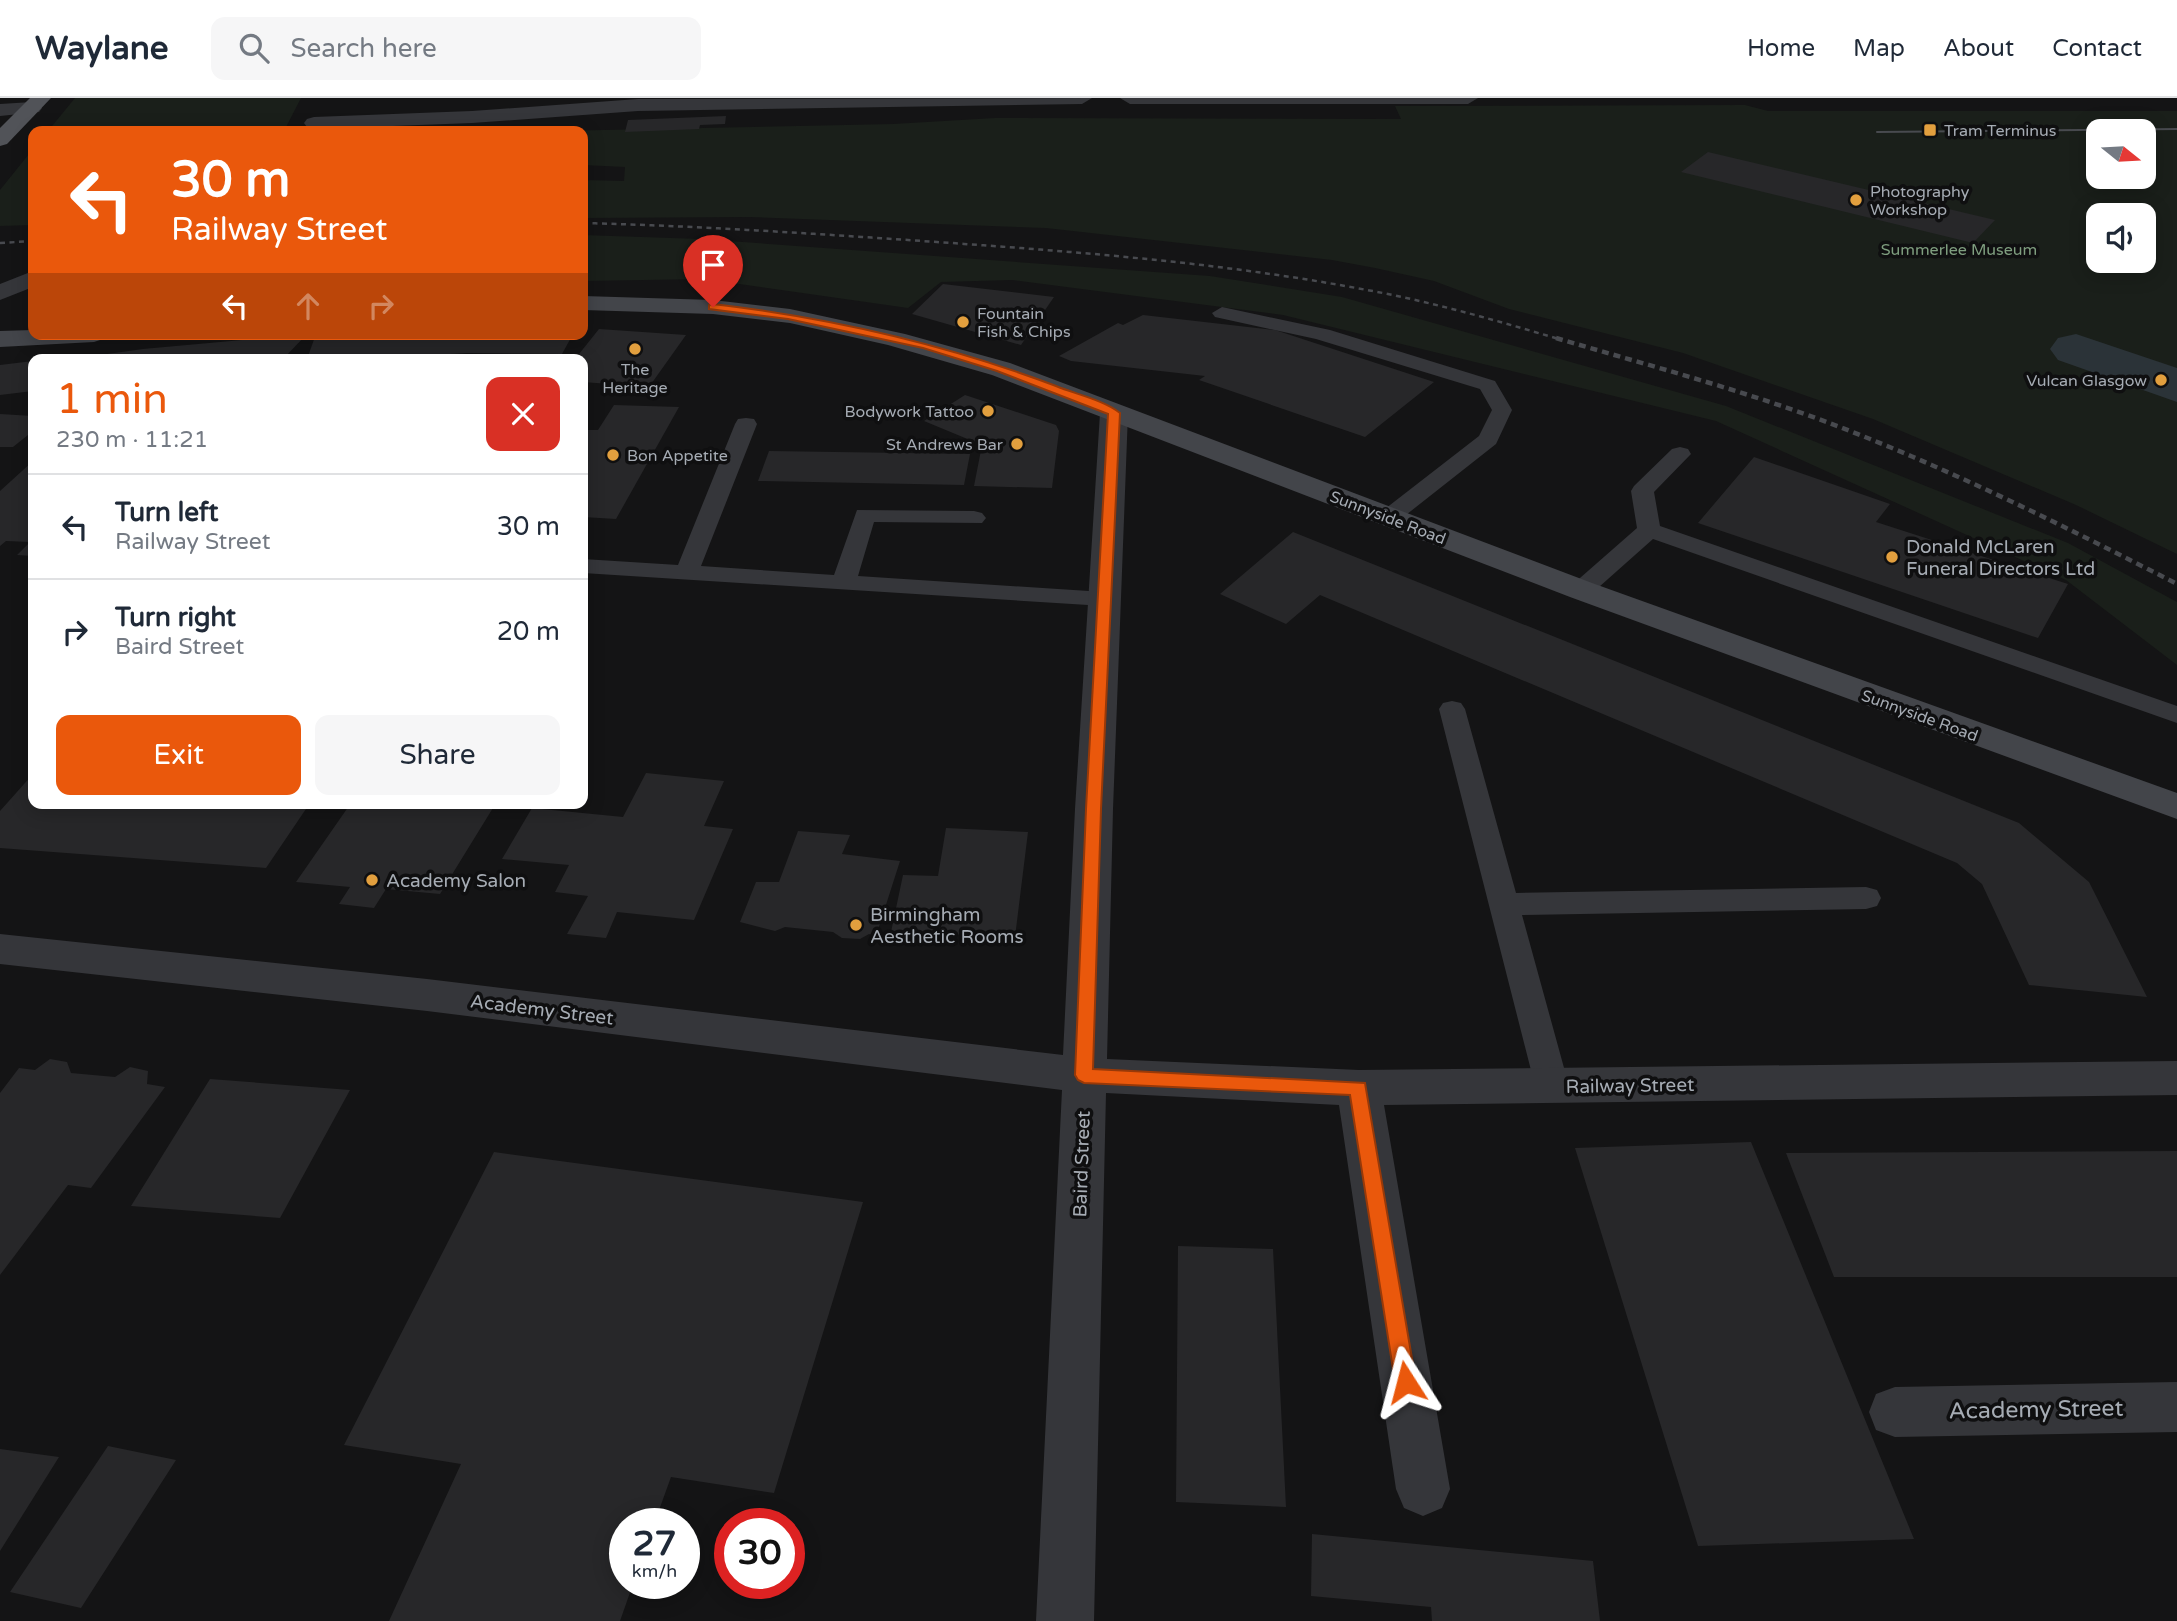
<!DOCTYPE html>
<meta charset="utf-8">
<style>
body{margin:0;font-family:"Varela Round",sans-serif;background:#f6f6f7;color:#1f2937;height:100vh;display:flex;flex-direction:column;font-size:26px;white-space:nowrap}
*{box-sizing:border-box;margin:0}
p{font-size:23px;color:#747a83}
.icon{flex:none;width:38px;height:38px;fill:none;stroke:currentColor;stroke-width:2;stroke-linecap:round;stroke-linejoin:round}
.map{position:relative;flex:1;overflow:hidden}
.side{position:absolute;left:28px;top:256px;width:560px;height:455px;display:flex;flex-direction:column;background:#fff;border-radius:14px;box-shadow:0 4px 18px #0003}
.side>*{flex:none}
.top-card{position:absolute;left:28px;top:28px;width:560px;height:214px;border-radius:14px;box-shadow:0 4px 18px #0003;background:#ea580c;color:#fff;overflow:hidden}
.needle{width:46px;rotate:108deg}
.tools{position:absolute;left:2086px;top:21px;display:grid;gap:14px}
.tools a{display:grid;place-items:center;width:70px;height:70px;border-radius:14px;background:#fff;box-shadow:0 4px 18px #0003;font-size:35px}
.speed{position:absolute;left:609px;top:1410px;display:flex;gap:14px;font-size:35px;font-weight:700;text-align:center}
.speed>*{display:grid;place-content:center;width:91px;height:91px;border-radius:50%;background:#fff;box-shadow:0 4px 18px #0003;line-height:1}
.speed small{font-size:18px;font-weight:400}
.speed .limit{border:10px solid #d22;background:#fff;color:#111}
.pin{position:absolute;display:grid;place-items:center;width:60px;height:60px;color:#fff;margin:-72px -30px;border-radius:50% 50% 50% 0;rotate:-45deg;box-shadow:0 0 7px #0007}
.pin .icon{rotate:45deg}
.me{position:absolute;width:77px;margin:-38px;rotate:351deg;stroke-linejoin:round;filter:drop-shadow(0 0 5px #0008)}
.turn{display:flex;align-items:center;gap:24px;height:147px;padding:0 28px;font-size:32px}
.turn .icon{width:91px;height:91px;stroke-width:2.5}
.turn b{display:block;font-size:49px;line-height:60px}
.lanes{display:flex;align-items:center;height:66px;padding:0 28px;background:#0003;justify-content:center;gap:35px;direction:ltr}
.lanes .off{opacity:.35}
.round{display:grid;place-items:center;flex:none;width:74px;height:74px;border-radius:14px;background:#f6f6f7}
.head{display:flex;align-items:center;justify-content:space-between;height:119px;padding:0 28px}
h1{font-size:42px;font-weight:600;line-height:52px;color:#ea580c}
.primary-button{display:flex;gap:14px;margin-top:auto;padding:14px 28px}
.primary-button a{flex:1;height:80px;border-radius:14px;background:#ea580c;color:#fff;font-size:28px;font-weight:600;line-height:80px;text-align:center}
.primary-button a+a{background:#f6f6f7;color:#1f2937}
ul{padding:0;list-style:none}
li{display:flex;align-items:center;gap:21px;height:105px;padding:0 28px;border-top:2px solid #e0e1e3}
li div{flex:1}
li b{display:block;font-size:26px}
li em{font-style:normal}
header{display:flex;align-items:center;gap:42px;box-sizing:border-box;height:98px;padding:0 35px;background:#fff;border-bottom:2px solid #e0e1e3}
header strong{font-size:33px}
nav{display:flex;gap:38px;margin-inline-start:auto;font-size:24px}
.search{width:490px;height:63px;background:#f6f6f7;display:flex;align-items:center;gap:18px;box-sizing:border-box;padding:0 24px;border-radius:14px;color:#747a83;font-size:26px}
.map>svg:first-child{display:block}
.green{fill:#1a1f1a;fill-rule:evenodd}
.lines{fill:none;stroke-linecap:round;stroke-linejoin:round}
.canal{fill:#2b3338;fill-rule:evenodd}
.building{fill:#272729}
.service{fill:#35363a;fill-rule:evenodd}
.minor{fill:#35363a;fill-rule:evenodd}
.tertiary{fill:#35363a;fill-rule:evenodd}
.secondary{fill:#43454a;fill-rule:evenodd}
.primary{fill:#515358;fill-rule:evenodd}
.tram{stroke:#484a4f;stroke-width:2}
.rail-far1{stroke:#484a4f;stroke-width:2.5;stroke-dasharray:5 4.5;stroke-linecap:butt}
.rail{stroke:#484a4f;stroke-width:4.5;stroke-dasharray:7 5;stroke-linecap:butt}
.route{fill:#ea580c;stroke:#983908;stroke-width:2}
.poi-dot{fill:#e29f3e;stroke:#0f0f10;stroke-width:2.5}
.labels{text-anchor:middle;stroke-width:7;stroke-linejoin:round;paint-order:stroke}
.far-poi-label{font-size:16px;fill:#a6acb4;stroke:#0f0f10;text-anchor:start}
.far-park-label{font-size:16px;fill:#7f9e7f;stroke:#0f0f10}
.far-street-label{font-size:16px;fill:#a6acb4;stroke:#0f0f10}
.poi-label{font-size:19px;fill:#a6acb4;stroke:#0f0f10;text-anchor:start}
.street-label{font-size:19px;fill:#a6acb4;stroke:#0f0f10}
.near-street-label{font-size:23px;fill:#a6acb4;stroke:#0f0f10}
</style>
<header>
<strong>Waylane</strong>
<div class="search"><svg class="icon" aria-label="search" viewBox="0 0 24 24"><circle cx="10" cy="10" r="6"/><path d="M15 15l6 6"/></svg>Search here</div>
<nav><a>Home</a><a>Map</a><a>About</a><a>Contact</a></nav>
</header>
<div class="map">
<svg width="2177" height="1523" viewBox="0 0 2177 1523">
<rect width="100%" height="100%" fill="#141415"/>
<path class="green" d="M75 0H301L284 33H48Z
M1745 7 1768 13H2177V456L2076 407 1873 321 1683 255 1509 211 1434 183 1375 170 1332 162 1046 130 750 119 583 120V82L624 83 625 69 583 67V33H555L893 26 995 20 1401 21 1395 8ZM2098 33H2144V79H2098ZM2098 117H2144V163H2098Z
M33 51V127L0 128V92Z
M583 137 701 141 1210 178 1342 199 1726 308 2068 445 2177 504V567L2066 482 1716 323 1283 217 1012 182 941 184 908 210 704 181 583 183Z"/>
<g class="lines">
<path class="canal" d="M2076 236 2177 270V304L2058 262 2050 251 2058 240Z"/>
</g>
<path class="building" d="M726 18 725 26 700 27 699 31 625 34 628 22Z
M1708 54 1995 122 1973 145 1681 74Z
M943 186 1054 199 1021 247 912 216Z
M1143 217 1275 232 1434 284 1365 339 1199 282 1205 278 1071 263 1059 258 1118 225 1123 227Z
M599 231 686 237 649 289 583 284V261H575Z
M307 236 283 261H71L143 251Z
M316 236H573L562 256 467 255 370 261H307Z
M33 263V293L0 297V267Z
M965 297 1056 327 1059 333 1052 390 974 388 982 347 924 323Z
M614 307 679 309 616 421 583 419V332H598Z
M0 316 33 318V333L13 349H0Z
M769 353 970 356 964 387 758 383Z
M1754 359 1890 406 1876 424 2068 486 2038 540 1698 425Z
M33 363V458L17 457 30 444 6 443 0 448V393Z
M1293 434 2019 725 2089 784 2147 899 2029 887 1982 786 1957 765 1320 497 1286 526 1220 496Z
M646 675 724 683 704 728 733 731 694 822 617 814 606 840 567 836 588 798 555 794 569 767 502 761 532 710 623 719Z
M33 676V705H310L266 770 0 750V713Z
M351 705H496L440 796 386 791 374 810 339 806 350 789 296 784Z
M946 730 1028 734 1015 839 891 834 903 777 938 778Z
M798 733 850 737 842 756 900 763 876 838 869 836 860 841 842 840 833 834 785 829 775 833 740 824 756 784H779Z
M50 961 67 964 71 975 115 979 130 969 148 973 147 986 165 989 91 1090 68 1087 0 1177V995L19 970 35 972Z
M210 981 350 992 280 1120 131 1108Z
M1751 1044 1914 1441 1698 1448 1575 1050Z
M2177 1053V1179H1834L1786 1055Z
M494 1054 863 1104 774 1395 671 1379 654 1426H625V1486H633L620 1523H389L461 1366 344 1347Z
M1178 1148 1273 1151 1286 1409 1176 1404Z
M108 1348 176 1362 81 1510 10 1494Z
M0 1351 59 1359 0 1453Z
M1312 1436 1593 1463 1600 1523H1432L1431 1509 1311 1498Z"/>
<g class="lines">
<path class="service" d="M1222 209 1330 232 1495 283 1512 312 1496 346 1397 424H1381L1377 419 1381 414 1479 338 1492 312 1480 291 1316 241 1215 219 1212 215Z
M746 320 754 321 757 326 701 468 834 477 857 412 974 413 982 415 986 420 982 425 874 424 858 478 1104 494 1113 496 1116 501 1113 506 1104 508 583 475V461L678 467 735 326 738 321Z
M1680 349 1688 351 1691 356 1654 394 1660 428 2177 608V625L1653 441 1590 497 1581 499 1572 497 1569 492 1572 487 1637 430 1631 393 1634 388 1672 351Z
M1452 603 1461 605 1465 611 1516 795 1866 789 1877 792 1881 800 1877 808 1866 811 1522 817 1569 988 1564 998 1552 1002 1540 998 1535 988 1439 611 1443 605Z"/>
<path class="minor" d="M32 4 39 6 42 10 39 14 0 18V6Z
M1114 307 1124 309 1128 315 1113 711 1107 961 1359 972 2177 963V997L1384 1007 1450 1391 1442 1410 1423 1418 1404 1410 1396 1391 1339 1007 1106 995 1094 1523H1036L1062 992 427 913 0 866V836L427 881 1063 957 1075 711 1100 315 1104 309Z
M2177 1284V1334L1895 1339 1876 1332 1869 1314 1876 1296 1895 1289Z"/>
<path class="tertiary" d="M1092 0 1082 6 638 13 472 25 314 31 307 29 304 25 307 21 314 19 472 13 638 1Z
M1120 0H1478L1468 6H1130Z
M33 173V189L0 202V186Z"/>
<path class="secondary" d="M583 198 713 202 790 211 905 236 1010 265 1592 485 2177 695V721L1570 499 992 277 888 247 790 225 713 216 583 212Z
M33 232V236H106L103 241 94 244 0 249V233Z"/>
<path class="primary" d="M30 0H51L7 46 0 48V30Z"/>
<path class="tram" d="M1877 34 2177 31"/>
<path class="rail-far1" d="M583 125C701 128 819 136 937 144 1081 154 1225 165 1367 192 1433 204 1498 223 1562 242
M0 145 33 143"/>
<path class="rail" d="M1556 240C1654 269 1754 295 1850 333 1962 377 2070 431 2177 486"/>
</g>
<path class="route" d="M713 206C831 220 945 246 1056 288 1075 296 1104 302 1120 315L1101 711 1093 971 1365 985 1416 1284 1413 1291 1406 1294 1398 1291 1395 1284 1350 997 1084 985 1078 982 1075 977 1086 711 1108 316 997 273 923 250 788 221 709 211V207Z"/>
<g class="poi-dot">
<rect x="1923" y="25" width="14" height="14" rx="3.5"/>
<circle cx="1856" cy="102" r="7"/>
<circle cx="963" cy="224" r="7"/>
<circle cx="635" cy="251" r="7"/>
<circle cx="2161" cy="282" r="7"/>
<circle cx="988" cy="313" r="7"/>
<circle cx="1017" cy="346" r="7"/>
<circle cx="613" cy="357" r="7"/>
<circle cx="1892" cy="459" r="7"/>
<circle cx="372" cy="782" r="7"/>
<circle cx="856" cy="827" r="7"/>
</g>
<g class="labels">
<g class="far-poi-label">
<text x="1944" y="38">Tram Terminus</text>
<text x="1870" y="99">Photography<tspan x="1870" dy="18">Workshop</tspan></text>
<text x="977" y="221">Fountain<tspan x="977" dy="18">Fish &amp; Chips</tspan></text>
<text x="635" y="277" text-anchor="middle">The<tspan x="635" dy="18">Heritage</tspan></text>
<text x="2147" y="288" text-anchor="end">Vulcan Glasgow</text>
<text x="974" y="319" text-anchor="end">Bodywork Tattoo</text>
<text x="1003" y="352" text-anchor="end">St Andrews Bar</text>
<text x="627" y="363">Bon Appetite</text>
</g>
<g class="far-park-label">
<text x="1959" y="157">Summerlee Museum</text>
</g>
<g class="far-street-label">
<text transform="translate(1388 419) rotate(21)" y="6">Sunnyside Road</text>
<text transform="translate(1920 617) rotate(20)" y="6">Sunnyside Road</text>
</g>
<g class="poi-label">
<text x="1906" y="455">Donald McLaren<tspan x="1906" dy="22">Funeral Directors Ltd</tspan></text>
<text x="386" y="789">Academy Salon</text>
<text x="870" y="823">Birmingham<tspan x="870" dy="22">Aesthetic Rooms</tspan></text>
</g>
<g class="street-label">
<text transform="translate(542 911) rotate(7)" y="7">Academy Street</text>
<text transform="translate(1630 987) rotate(-1)" y="7">Railway Street</text>
<text transform="translate(1081 1066) rotate(-88)" y="7">Baird Street</text>
</g>
<g class="near-street-label">
<text transform="translate(2036 1311) rotate(-1)" y="8">Academy Street</text>
</g>
</g>
</svg>
<div class="tools">
<a><svg class="needle" viewBox="-14 -14 28 28"><path d="M0-13l5 13h-10z" fill="#e53935"/><path d="M0 13l5-13h-10z" fill="#747a83"/></svg></a>
<a><svg class="icon" aria-label="sound" viewBox="0 0 24 24"><path d="M4 9h4l5-4v14l-5-4H4zM17 9q2 3 0 6"/></svg></a>
</div>
<div class="speed"><div>27<small>km/h</small></div><div class="limit">30</div></div>
<div class="pin" style="left:713px;top:209px;background:#d93025"><svg class="icon" aria-label="arrive" viewBox="0 0 24 24"><path d="M6 21V4h12l-3 4 3 4H6"/></svg></div>
<svg class="me" style="left:1406px;top:1284px" viewBox="-20 -20 40 40"><path d="M0-17L14 15 0 8-14 15z" fill="#ea580c" stroke="#fff" stroke-width="4"/></svg>
<div class="top-card">
<div class="turn"><svg class="icon" aria-label="left" viewBox="0 0 24 24"><path d="M17 20v-9H6M10 6l-5 5 5 5"/></svg><div><b>30 m</b>Railway Street</div></div>
<div class="lanes"><svg class="icon" aria-label="left" viewBox="0 0 24 24"><path d="M17 20v-9H6M10 6l-5 5 5 5"/></svg><svg class="icon off" aria-label="ahead" viewBox="0 0 24 24"><path d="M12 20V5M6 11l6-6 6 6"/></svg><svg class="icon off" aria-label="right" viewBox="0 0 24 24"><path d="M7 20v-9h11M14 6l5 5-5 5"/></svg></div>
</div>
<section class="side">
<div class="head"><div><h1>1 min</h1><p>230 m · 11:21</p></div><a class="round" style="background:#d93025;color:#fff"><svg class="icon" aria-label="close" viewBox="0 0 24 24"><path d="M6 6l12 12M18 6L6 18"/></svg></a></div>
<ul>
<li><svg class="icon" aria-label="left" viewBox="0 0 24 24"><path d="M17 20v-9H6M10 6l-5 5 5 5"/></svg><div><b>Turn left</b><p>Railway Street</p></div><em>30 m</em></li>
<li><svg class="icon" aria-label="right" viewBox="0 0 24 24"><path d="M7 20v-9h11M14 6l5 5-5 5"/></svg><div><b>Turn right</b><p>Baird Street</p></div><em>20 m</em></li>
</ul>
<div class="primary-button"><a>Exit</a><a>Share</a></div>
</section>
</div>
